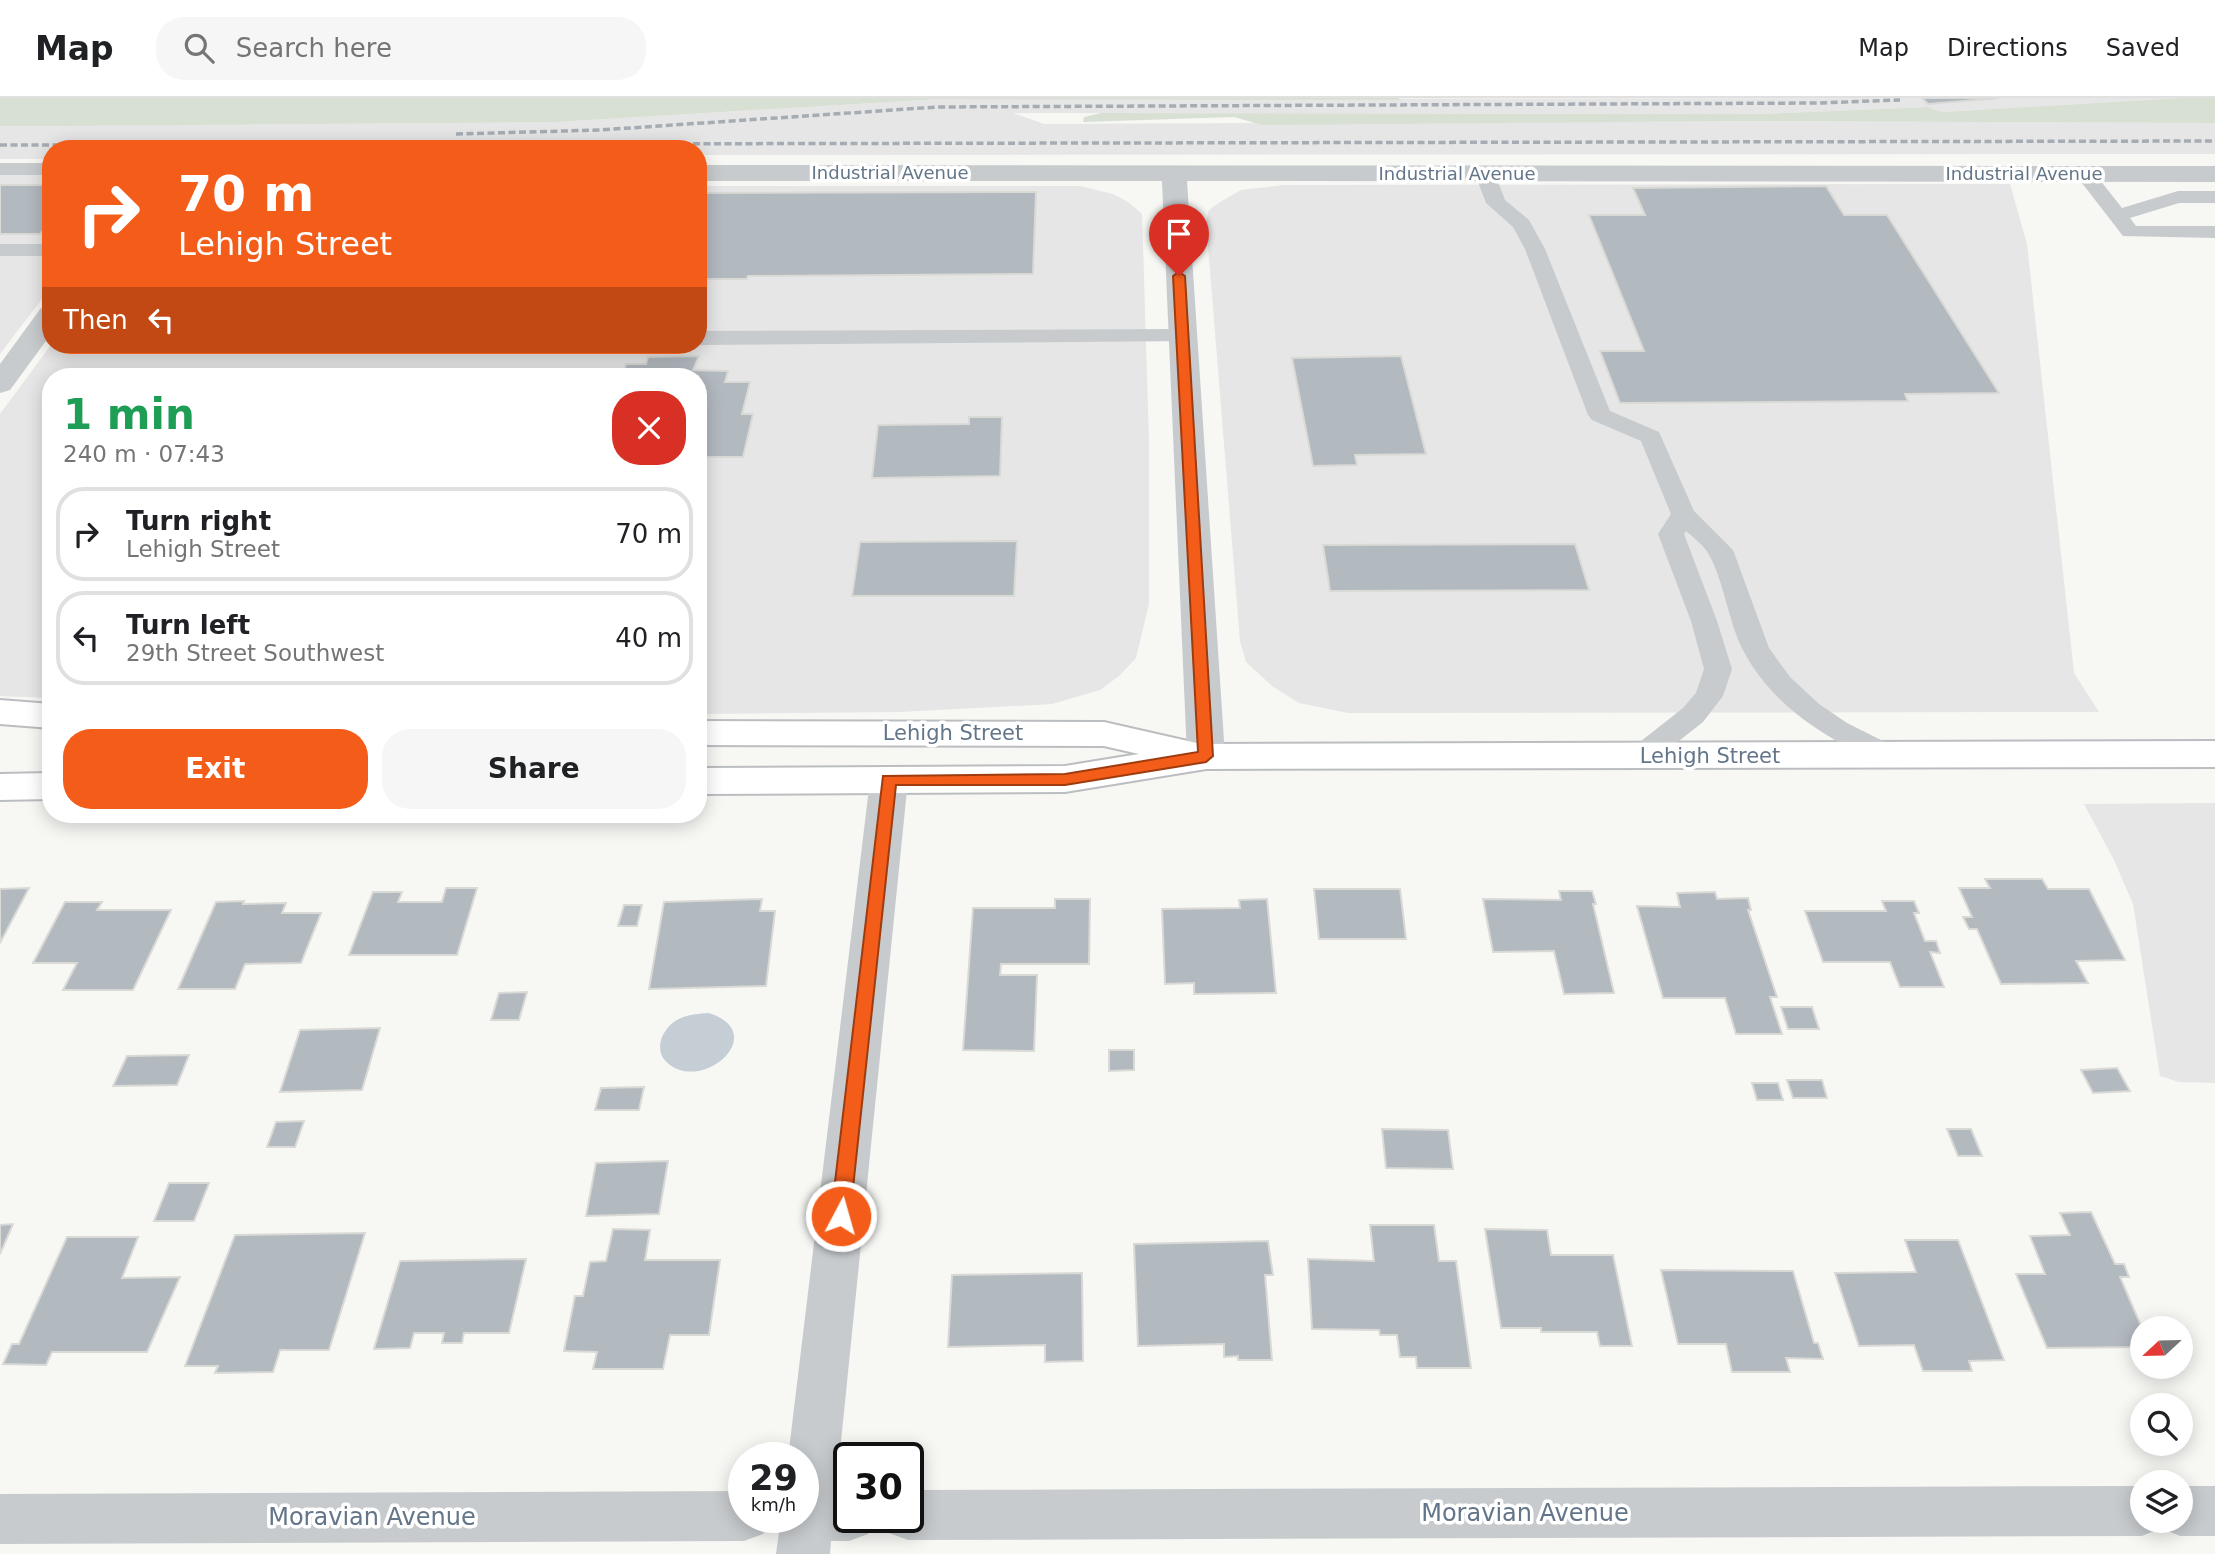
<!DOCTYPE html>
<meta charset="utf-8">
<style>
body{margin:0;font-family:"DejaVu Sans",sans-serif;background:#f6f6f6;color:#202124;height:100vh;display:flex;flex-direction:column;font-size:26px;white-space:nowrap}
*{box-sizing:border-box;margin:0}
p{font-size:23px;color:#757577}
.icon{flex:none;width:38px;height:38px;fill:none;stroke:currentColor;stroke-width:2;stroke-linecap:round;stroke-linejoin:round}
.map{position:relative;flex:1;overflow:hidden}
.details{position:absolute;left:42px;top:270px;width:665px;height:455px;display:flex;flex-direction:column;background:#fff;border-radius:28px;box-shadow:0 4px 18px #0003}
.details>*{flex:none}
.guide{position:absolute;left:42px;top:42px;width:665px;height:214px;border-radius:28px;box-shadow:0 4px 18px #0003;background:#f35c19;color:#fff;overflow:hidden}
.needle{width:46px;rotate:248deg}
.buttons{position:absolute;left:2130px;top:1218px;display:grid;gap:14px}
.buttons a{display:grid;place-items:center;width:63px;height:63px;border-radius:50%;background:#fff;box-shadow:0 4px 18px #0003;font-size:35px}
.speed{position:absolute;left:728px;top:1344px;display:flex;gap:14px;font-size:35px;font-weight:700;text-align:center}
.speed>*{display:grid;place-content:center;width:91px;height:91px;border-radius:50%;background:#fff;box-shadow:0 4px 18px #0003;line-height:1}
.speed small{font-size:18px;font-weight:400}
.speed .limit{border:4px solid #111;border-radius:10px;background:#fff;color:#111}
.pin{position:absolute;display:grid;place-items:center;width:60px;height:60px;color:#fff;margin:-72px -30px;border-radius:50% 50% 50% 0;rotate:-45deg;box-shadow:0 0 7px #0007}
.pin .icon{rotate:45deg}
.me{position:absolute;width:77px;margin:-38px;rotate:6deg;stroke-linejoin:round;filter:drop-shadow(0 0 5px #0008)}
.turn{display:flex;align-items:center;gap:24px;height:147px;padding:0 21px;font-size:32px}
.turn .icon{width:91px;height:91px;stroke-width:2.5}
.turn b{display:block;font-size:49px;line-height:60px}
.then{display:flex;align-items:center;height:66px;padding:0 21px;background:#0003;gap:14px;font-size:26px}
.round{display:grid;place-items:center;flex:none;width:74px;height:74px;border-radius:28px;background:#f6f6f6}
.head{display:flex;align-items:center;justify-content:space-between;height:119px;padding:0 21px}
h1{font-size:42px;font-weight:800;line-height:52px;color:#1e9e55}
.cta{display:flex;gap:14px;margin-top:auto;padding:14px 21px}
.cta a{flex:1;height:80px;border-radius:28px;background:#f35c19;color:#fff;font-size:28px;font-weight:800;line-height:80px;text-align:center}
.cta a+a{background:#f6f6f6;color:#202124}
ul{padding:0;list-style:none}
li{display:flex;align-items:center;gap:21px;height:94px;margin:0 14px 10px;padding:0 7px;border:4px solid #e0e0e0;border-radius:28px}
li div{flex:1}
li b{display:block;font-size:26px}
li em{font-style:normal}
header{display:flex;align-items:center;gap:42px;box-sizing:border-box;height:98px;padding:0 35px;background:#fff;border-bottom:2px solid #e0e0e0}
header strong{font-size:33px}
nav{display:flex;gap:38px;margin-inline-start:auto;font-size:24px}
.search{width:490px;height:63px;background:#f6f6f6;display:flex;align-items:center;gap:18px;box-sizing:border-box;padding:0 24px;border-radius:28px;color:#757577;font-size:26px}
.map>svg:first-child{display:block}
.built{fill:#e5e6e5}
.green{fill:#d8e0d4}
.water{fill:#c5ced4}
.building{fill:#b2b9bf;stroke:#d9d9d6;stroke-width:2}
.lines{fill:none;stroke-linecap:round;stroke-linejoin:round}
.highway-casing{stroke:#bbbec1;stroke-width:4}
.lane{fill:#c7cbce;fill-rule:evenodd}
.street{fill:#c7cbce;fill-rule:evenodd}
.highway{fill:#fff;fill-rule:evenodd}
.rail{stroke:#a6acb3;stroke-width:3.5;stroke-dasharray:7 3.5;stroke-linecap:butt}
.route{fill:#f35c19;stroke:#9e3c10;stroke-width:2}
.labels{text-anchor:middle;stroke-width:7;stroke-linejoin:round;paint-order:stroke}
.far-street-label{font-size:18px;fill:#637588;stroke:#fff}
.street-label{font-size:21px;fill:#637588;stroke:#fff}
.near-street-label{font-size:24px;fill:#637588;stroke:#fff}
</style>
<header>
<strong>Map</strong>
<div class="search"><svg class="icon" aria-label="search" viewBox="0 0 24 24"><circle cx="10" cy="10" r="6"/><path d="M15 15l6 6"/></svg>Search here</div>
<nav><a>Map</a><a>Directions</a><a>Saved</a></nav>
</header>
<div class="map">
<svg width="2215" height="1456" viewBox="0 0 2215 1456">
<rect width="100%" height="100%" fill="#f7f7f4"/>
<path class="built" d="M2179 0 1943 14 1927 9 1760 16 1013 15 1044 26 1743 23 2215 25V56L698 57V51H51V61H0V28L557 24 940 1Z
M0 67H51V189L0 256Z
M2010 86 2027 146 2074 575 2099 614 1348 615 1299 605 1272 588 1246 564 1240 543 1206 123 1209 112 1220 104 1241 92 1284 87Z
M698 88H1080L1113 96 1128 104 1142 116 1149 344V506L1136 560 1119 578 1100 592 1052 606 899 614 698 616V278H51V600L0 598V316L51 247H698Z
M2215 705V985L2179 984 2160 978 2133 806 2114 762 2084 706Z"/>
<path class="green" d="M0 0H1398L1401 2 940 1 557 24 69 28H0Z
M2179 0H2215V25L1743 23 1262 27 1234 19 1083 24 1084 19 1101 15 1760 16 1927 9 1943 14Z"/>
<path class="water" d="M709 915C770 935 705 993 670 967 652 955 661 931 677 922 687 916 698 916 709 915Z"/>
<path class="building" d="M1922 0H1999L1928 6Z
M0 87H51V122L40 136H0Z
M1826 88 1844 117H1887L1999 295 1905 296 1908 303 1620 305 1600 253H1644L1589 117H1645L1633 90Z
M1036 94 1033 176 748 178 747 181H698V95Z
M699 258 693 272 728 273 725 284H750L742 316H753L743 359H705L700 380 698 278H608L609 273H624L626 266H646L648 259Z
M1401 258 1426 356 1355 357 1357 367 1313 368 1292 260Z
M969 319H1002L1000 378 872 380 878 327 969 326Z
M1017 443 1014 498H852L860 444Z
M1575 446 1589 492 1330 493 1323 447Z
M1985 781H2042L2048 791H2089L2125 862 2076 863 2088 885 2001 886 1977 831H1969L1963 819H1972L1959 790H1990Z
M29 790 0 845V791Z
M446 790H477L457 857H349L373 794H402L398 804H442Z
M1314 791H1400L1406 841H1319Z
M1559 793H1592L1596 806H1593L1614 895 1564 896 1554 853 1493 854 1483 801 1561 802Z
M1715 794 1717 801 1748 800 1751 812H1748L1777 899H1770L1782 936H1736L1725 900H1663L1637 808 1680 809 1677 795Z
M762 801 760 813H775L766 888 649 891 664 804Z
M1055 801H1090L1089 866H1001L1000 877H1037L1034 953 963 952 973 810H1055Z
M1267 801 1276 895 1194 896V885L1165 886 1162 811 1240 810 1239 802Z
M244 803 243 806 286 805 282 815H321L301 865 245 866 235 891H178L216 804Z
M1882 803H1914L1919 815H1914L1925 843H1936L1940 855 1930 854 1944 889H1900L1890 864H1823L1805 813H1886Z
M65 804H102L97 812H171L133 892H63L77 865H33Z
M624 807H642L637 828H618Z
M527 894 519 922H491L499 895Z
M1781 909H1812L1819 931H1788Z
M380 930 362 992 280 994 300 932Z
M1109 952H1134V972L1109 973Z
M189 957 177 987 113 988 127 958Z
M2117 970 2130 993 2093 995 2081 972Z
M1787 982H1822L1827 1000H1793Z
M1752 985H1778L1783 1002H1757Z
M644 989 639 1012H595L601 990Z
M304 1023 295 1049H267L276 1024Z
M1382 1031 1448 1032 1453 1071 1386 1070Z
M1947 1031H1971L1982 1058H1958Z
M668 1063 659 1116 586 1118 596 1065Z
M169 1085H209L194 1123H154Z
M2091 1114 2115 1166H2124L2129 1179H2120L2142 1230V1249L2047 1250 2016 1176H2045L2030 1138 2070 1137 2060 1115Z
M13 1126 0 1156V1127Z
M1370 1127H1434L1439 1163H1456L1471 1270H1417L1416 1259H1400L1397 1237H1380L1379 1232 1312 1231 1308 1161 1374 1163Z
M613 1131 650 1132 645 1162H720L709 1237H670L663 1271H593L597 1254 564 1253 575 1198H583L590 1164 606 1163Z
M1485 1131 1547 1132 1551 1157H1613L1632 1248H1600L1597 1234H1541V1230H1501Z
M365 1135 329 1252H280L273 1274 215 1275 218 1268H185L235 1137Z
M67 1139H138L122 1180 180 1179 147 1254H52L46 1267 3 1266 12 1246H19Z
M1905 1142H1958L2004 1262 1969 1263 1972 1273H1923L1914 1247 1859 1248 1835 1175 1916 1174Z
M1268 1143 1273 1177H1265L1272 1262H1238V1258L1224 1259V1246L1138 1248 1134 1146Z
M526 1161 509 1235H464L462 1245H442L444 1235H414L410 1250 374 1251 400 1163Z
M1661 1172 1793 1173 1814 1245H1818L1823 1261 1786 1260 1790 1274H1732L1726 1246H1678Z
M1082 1175 1083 1263 1045 1264V1247L948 1249 952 1177Z"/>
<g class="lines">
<defs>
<path id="highway" d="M0 602 51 606V630L0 626Z
M698 623 1104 624 1201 646 2215 643V669L1206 671 1065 694 698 696V670L1065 668 1139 656 1104 648 698 647Z
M51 675V701L0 702V676Z"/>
</defs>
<use href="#highway" class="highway-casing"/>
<path class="lane" d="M0 65H51V77H0Z
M1485 70 1495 76 1505 102 1529 122 1545 151 1610 313 1659 334 1694 413 1733 452 1769 550 1790 579 1819 606 1847 625 1897 650 1901 657 1897 664C1879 669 1864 657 1848 649 1805 627 1765 595 1743 552 1728 523 1724 482 1708 455 1703 447 1693 439 1686 433L1684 436 1717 523 1732 571 1723 598 1703 624 1651 665 1641 668 1631 665 1627 658 1631 651 1683 610 1696 595 1704 571 1691 523 1658 436 1671 416 1641 343 1592 322 1588 317 1525 151 1513 129 1486 105 1475 76Z
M2085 70 2092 72 2122 110 2178 93H2215V105H2179L2130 120 2136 128H2215V140L2123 138 2075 76Z
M0 146H51V158H0Z
M1182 231 1190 233 1193 238 1190 243 698 247V233Z"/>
<path class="street" d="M698 67 2215 68V84L1187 83 1225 658 1219 667 1206 671 1193 667 1187 658 1162 83H698Z
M51 208V236L10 292 0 295V266L41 210Z
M889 669 902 673 908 682 836 1393H849V1419H875L868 1436 849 1443H831L830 1456H776L780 1426 777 1419H803V1360H788L870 682 876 673Z
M2142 1388V1423H2180V1388H2215V1438H2180L2161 1430 2142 1438 908 1442 889 1435 883 1419H908V1392Z
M744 1393V1419H770L763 1436 744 1443 0 1446V1396Z"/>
<use href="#highway" class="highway"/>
<path class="rail" d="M456 36 600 32 937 9 1817 5 1900 2
M0 47 2215 43"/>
</g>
<path class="route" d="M1179 174 1185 178 1213 658 1206 664 1065 687H896L850 1118 847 1124 841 1126 834 1124 831 1118 883 678 1065 676 1198 654 1173 178Z"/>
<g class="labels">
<g class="far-street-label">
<text x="890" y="81">Industrial Avenue</text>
<text x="1457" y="82">Industrial Avenue</text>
<text x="2024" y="82">Industrial Avenue</text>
</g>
<g class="street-label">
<text x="953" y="642">Lehigh Street</text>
<text x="1710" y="665">Lehigh Street</text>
</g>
<g class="near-street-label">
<text x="1525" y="1423">Moravian Avenue</text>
<text x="372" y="1427">Moravian Avenue</text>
</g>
</g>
</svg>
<div class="buttons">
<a><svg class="needle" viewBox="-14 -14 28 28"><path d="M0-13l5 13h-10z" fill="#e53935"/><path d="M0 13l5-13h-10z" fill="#757577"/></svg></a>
<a><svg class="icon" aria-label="search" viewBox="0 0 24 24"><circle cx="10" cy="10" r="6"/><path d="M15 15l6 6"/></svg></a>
<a><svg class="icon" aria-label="layers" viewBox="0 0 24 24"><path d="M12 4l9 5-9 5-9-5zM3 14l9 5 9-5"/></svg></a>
</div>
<div class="speed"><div>29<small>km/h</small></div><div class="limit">30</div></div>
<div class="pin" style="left:1179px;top:178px;background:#d93025"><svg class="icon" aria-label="arrive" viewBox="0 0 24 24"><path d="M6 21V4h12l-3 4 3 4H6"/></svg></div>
<svg class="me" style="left:841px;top:1118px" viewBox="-20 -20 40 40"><circle r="17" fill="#f35c19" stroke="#fff" stroke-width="3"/><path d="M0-11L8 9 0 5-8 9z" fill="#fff"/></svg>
<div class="guide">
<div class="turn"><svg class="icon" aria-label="right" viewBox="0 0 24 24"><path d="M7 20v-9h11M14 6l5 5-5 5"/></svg><div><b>70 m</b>Lehigh Street</div></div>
<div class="then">Then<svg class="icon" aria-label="left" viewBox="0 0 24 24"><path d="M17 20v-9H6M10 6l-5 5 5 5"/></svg></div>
</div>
<section class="details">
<div class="head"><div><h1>1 min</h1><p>240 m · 07:43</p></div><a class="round" style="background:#d93025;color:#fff"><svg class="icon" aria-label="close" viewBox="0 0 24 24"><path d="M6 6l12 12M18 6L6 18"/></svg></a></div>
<ul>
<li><svg class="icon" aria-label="right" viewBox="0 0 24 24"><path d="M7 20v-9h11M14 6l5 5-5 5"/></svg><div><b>Turn right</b><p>Lehigh Street</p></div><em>70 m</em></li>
<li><svg class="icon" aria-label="left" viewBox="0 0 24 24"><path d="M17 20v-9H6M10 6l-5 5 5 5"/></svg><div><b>Turn left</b><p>29th Street Southwest</p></div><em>40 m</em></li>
</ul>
<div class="cta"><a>Exit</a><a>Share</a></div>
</section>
</div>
